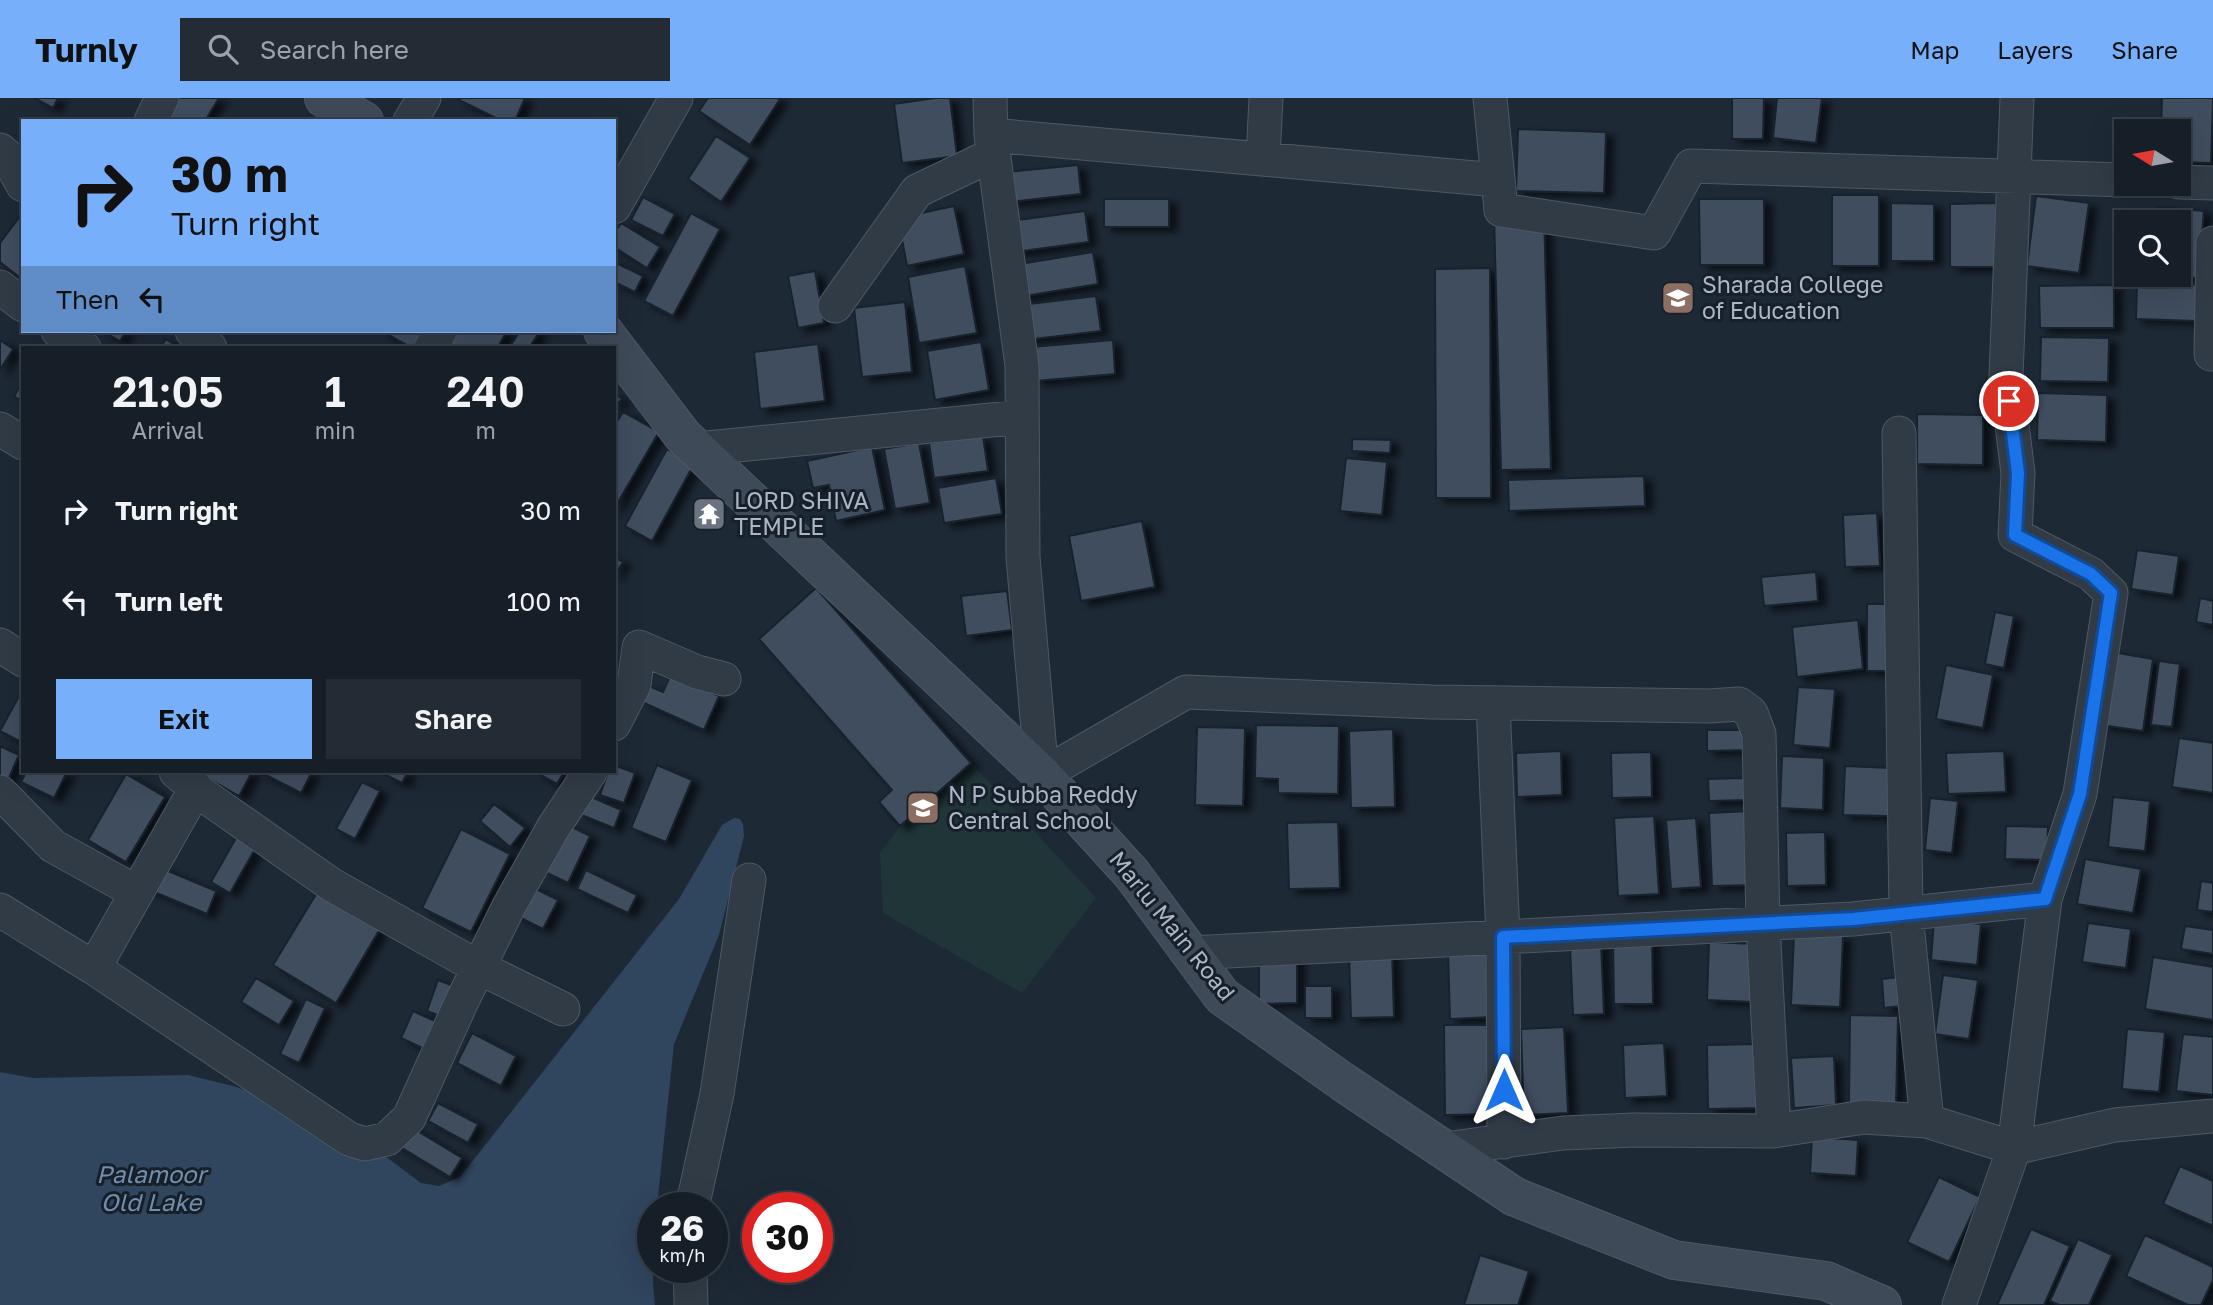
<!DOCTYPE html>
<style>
body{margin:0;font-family:"Golos Text",sans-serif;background:#232c34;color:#f1f3f6;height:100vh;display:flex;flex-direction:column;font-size:26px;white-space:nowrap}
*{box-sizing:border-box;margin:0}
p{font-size:23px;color:#9ea2a8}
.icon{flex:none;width:38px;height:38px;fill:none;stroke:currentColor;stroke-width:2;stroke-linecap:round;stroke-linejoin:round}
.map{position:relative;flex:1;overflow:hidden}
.panel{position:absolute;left:21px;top:248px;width:595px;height:427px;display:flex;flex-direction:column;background:#161f28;border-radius:0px;box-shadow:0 7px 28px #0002,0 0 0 2px #353d45}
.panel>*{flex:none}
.top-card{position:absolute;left:21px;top:21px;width:595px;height:214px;border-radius:0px;box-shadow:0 7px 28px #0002,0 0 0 2px #353d45;background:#78affb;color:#111;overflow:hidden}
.needle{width:46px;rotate:281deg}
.controls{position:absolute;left:2114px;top:21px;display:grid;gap:14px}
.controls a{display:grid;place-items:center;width:77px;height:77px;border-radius:0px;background:#161f28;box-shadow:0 7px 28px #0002,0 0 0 2px #353d45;font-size:35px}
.speed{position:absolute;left:637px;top:1094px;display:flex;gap:14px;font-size:35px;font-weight:700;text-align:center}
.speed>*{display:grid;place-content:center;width:91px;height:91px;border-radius:50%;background:#161f28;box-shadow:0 7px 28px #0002,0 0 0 2px #353d45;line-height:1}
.speed small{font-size:18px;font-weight:400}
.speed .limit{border:10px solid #d22;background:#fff;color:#111}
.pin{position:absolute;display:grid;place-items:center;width:60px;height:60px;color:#fff;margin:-30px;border:4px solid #fff;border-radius:50%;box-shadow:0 2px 7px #0007}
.me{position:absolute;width:77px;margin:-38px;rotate:0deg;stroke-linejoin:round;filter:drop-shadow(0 0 5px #0008)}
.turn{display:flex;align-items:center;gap:24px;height:147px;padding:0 35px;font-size:32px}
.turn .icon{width:91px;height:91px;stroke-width:2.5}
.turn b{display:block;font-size:49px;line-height:60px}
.then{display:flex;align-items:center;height:66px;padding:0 35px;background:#0003;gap:14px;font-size:26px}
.eta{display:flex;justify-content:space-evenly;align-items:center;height:119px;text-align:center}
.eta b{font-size:42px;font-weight:600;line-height:49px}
.button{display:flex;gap:14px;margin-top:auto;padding:14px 35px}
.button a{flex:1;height:80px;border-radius:0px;background:#78affb;color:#111;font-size:28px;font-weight:600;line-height:80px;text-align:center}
.button a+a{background:#232c34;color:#f1f3f6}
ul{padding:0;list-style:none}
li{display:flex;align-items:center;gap:21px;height:91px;padding:0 35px}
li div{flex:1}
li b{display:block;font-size:26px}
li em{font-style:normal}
header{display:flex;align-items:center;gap:42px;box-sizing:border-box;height:98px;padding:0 35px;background:#78affb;color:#111}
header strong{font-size:33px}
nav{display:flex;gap:38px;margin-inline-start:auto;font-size:24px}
.search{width:490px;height:63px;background:#232c34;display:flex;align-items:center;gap:18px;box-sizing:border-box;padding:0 24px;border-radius:0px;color:#9ea2a8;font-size:26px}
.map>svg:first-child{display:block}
.green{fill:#203537}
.water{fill:#30455e}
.building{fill:#414e5e;stroke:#19222d;stroke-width:2;filter:url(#shadow)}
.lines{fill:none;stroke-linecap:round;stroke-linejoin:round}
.street-casing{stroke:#4f5865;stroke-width:35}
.secondary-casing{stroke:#4f5865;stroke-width:40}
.street{stroke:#313b46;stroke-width:33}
.secondary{stroke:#3f4a59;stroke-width:38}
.route-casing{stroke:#114b97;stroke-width:18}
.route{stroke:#1a73e8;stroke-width:12}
.labels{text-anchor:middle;stroke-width:6;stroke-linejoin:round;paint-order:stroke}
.poi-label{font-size:23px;fill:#abb5c4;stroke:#17202a;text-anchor:start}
.street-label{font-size:23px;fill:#abb5c4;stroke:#17202a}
.water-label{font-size:24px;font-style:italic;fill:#728eae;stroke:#17202a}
</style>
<header>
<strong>Turnly</strong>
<div class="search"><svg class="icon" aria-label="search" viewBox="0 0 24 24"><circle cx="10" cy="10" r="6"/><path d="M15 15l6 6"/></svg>Search here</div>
<nav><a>Map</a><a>Layers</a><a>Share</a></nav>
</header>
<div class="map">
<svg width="2213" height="1207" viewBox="0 0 2213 1207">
<defs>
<filter id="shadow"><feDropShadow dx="8" dy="4.5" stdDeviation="3.5" flood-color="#0009"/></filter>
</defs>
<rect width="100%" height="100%" fill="#1e2936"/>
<path class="green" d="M971 665 1096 800 1022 895 883 815 880 755 900 728Z"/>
<path class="water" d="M734 720 740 721 743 726 744 738 719 837 674 946 657 1109 653 1110V1186L655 1207H0V974L33 980 188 977 233 988 301 1012 373 1049 421 1085 439 1088 460 1079 679 801 722 727Z"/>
<path class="building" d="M34 0H58L53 10Z
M174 0H219L205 23H160Z
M460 0H525L515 23H502L459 2Z
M708 0H778L780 1 750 47 699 13Z
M935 0H950L957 58 902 65 894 6Z
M1732 0H1764L1763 41H1732Z
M1777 0H1822L1816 45 1773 40Z
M2162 0H2213L2211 65 2179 64V33H2161Z
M1518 31 1606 34 1604 95 1516 93Z
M716 38 750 60 721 104 688 81Z
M1078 67 1081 96 1009 104 1007 74Z
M1832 97H1879V168H1832Z
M2036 98 2089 105 2079 175 2027 168Z
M643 99 675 116 663 138 631 122Z
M1104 101H1169V129H1104Z
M1699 101H1764V167H1700Z
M1891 105 1934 106V163H1891Z
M1996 105 1997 169H1950V106Z
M954 108 964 156 907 168 898 120Z
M2157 109 2204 113 2198 180 2154 177H2179V124H2156Z
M1085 113 1089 144 1015 154 1011 123Z
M691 115 720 131 673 218 644 203Z
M1544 116 1551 371 1501 372 1494 118Z
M21 117 23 118V182L0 164V145Z
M621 125 660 149 647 170 614 149V136Z
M1093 154 1098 186 1019 199 1014 167Z
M614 164 643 178 635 194 614 184Z
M965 168 977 235 919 245 908 179Z
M1490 170 1491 400H1436L1435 171Z
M815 173 824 225 798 230 788 178Z
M2137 186 2199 187 2198 223 2136 221Z
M2114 187V230H2040L2039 188Z
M1096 198 1101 233 1025 242 1021 207Z
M905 204 912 274 862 279 854 210Z
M102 233H126L120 243Z
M381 233H423L412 250Z
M453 233H507L497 250H442Z
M520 233H540L529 250H516L511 247Z
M2041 239 2109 240 2108 284 2040 283Z
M166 241 179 250H160Z
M0 242 13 251 0 272Z
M1113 242 1115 276 1035 283 1032 249Z
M981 244 989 292 935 302 927 253Z
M818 246 825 303 760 311 754 254Z
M23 281V303L14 299Z
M614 295 622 301 614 310Z
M2038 295 2107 297 2106 344 2037 342Z
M623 314 659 334 614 411V328Z
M1917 316 1983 317V367L1917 366Z
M983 338 988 373 934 380 929 345Z
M1352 341 1391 342 1390 355 1352 353Z
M919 345 930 405 895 411 884 351Z
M872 349 885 412 836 423 829 387 813 390 807 363Z
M667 351 694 366 652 443 625 428Z
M1346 360 1387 364 1382 417 1340 413Z
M1644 378 1645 408 1509 413 1508 382Z
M996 380 1002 416 944 425 938 390Z
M1877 415 1880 468 1845 469 1843 417Z
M1142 423 1155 489 1081 503 1069 438Z
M2137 452 2179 458 2173 497 2131 491Z
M614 459 623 464 614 478Z
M1816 474 1818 503 1764 508 1761 479Z
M816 490 971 665 900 728 879 704 892 692 759 541Z
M1007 493 1012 532 966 538 961 498Z
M2200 500 2213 503V527L2196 524Z
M1867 506H1888V573H1867Z
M1995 514 2014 518 2004 570 1985 566Z
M1858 522 1863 571 1797 579 1792 529Z
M2112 554 2153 561 2143 633 2101 627Z
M2159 563 2180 566 2172 629 2151 627Z
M1946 567 1993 577 1983 630 1936 621Z
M671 576 719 598 704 632 642 604 649 588 663 594Z
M1798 589 1835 591 1830 650 1793 647Z
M23 591V645L0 633Z
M1256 627 1339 628 1338 696 1278 695V681L1255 680Z
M1197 629 1245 630 1243 708 1195 707Z
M1393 631 1395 709 1351 710 1349 633Z
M1707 632H1746V652L1707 653Z
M2179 640 2213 645V695L2172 689Z
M0 648 19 657 7 684 0 681Z
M1561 653 1562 697 1517 699 1516 655Z
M2004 653 2006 694 1948 696 1946 655Z
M1651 654 1652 699 1612 700 1611 655Z
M1782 658 1824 660 1823 712 1780 710Z
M614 667 635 675 624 705 600 697 608 674H614Z
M657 667 692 682 666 744 631 730Z
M1845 668 1891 670 1889 718 1843 717Z
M26 674H67L54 700 21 684Z
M197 674H252L239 698Z
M260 674H312L301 695Z
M387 674H408L402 685 386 677Z
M535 674H564L557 686Z
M126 676 165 699 126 764 88 742Z
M1745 680 1746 702 1709 703 1708 681Z
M362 684 380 693 355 741 336 731Z
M587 697 621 712 614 730 579 716Z
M2113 699 2150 703 2145 753 2108 749Z
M1930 700 1958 703 1952 755 1925 752Z
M494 706 525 730 510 749 480 723Z
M1752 713 1755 787 1712 788 1709 715Z
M1654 718 1659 796 1618 798 1614 720Z
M1696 720 1701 789 1671 791 1666 722Z
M1338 724 1340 790 1289 791 1287 725Z
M568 727 590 738 568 785 545 774Z
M2006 728 2048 729 2047 762 2005 761Z
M461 731 510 756 471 834 422 810Z
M1825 734 1826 787 1787 788 1786 735Z
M236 740 255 751 230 795 211 784Z
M2085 761 2141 771 2133 815 2077 806Z
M149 765 216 793 207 816 140 788Z
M586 772 637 797 628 815 577 791Z
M2201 783 2213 785V814L2197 812Z
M530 788 558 802 543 831 515 817Z
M318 793 380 831 336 905 273 867Z
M1934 822 1981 826 1977 867 1931 862Z
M2088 825 2131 831 2126 870 2082 864Z
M2185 828 2213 832V856L2181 851Z
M1794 836 1843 838 1840 909 1791 907Z
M1652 838 1653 906H1614L1613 839Z
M1709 844 1755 846 1753 904 1707 902Z
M1601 845 1604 916 1573 917 1570 847Z
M1259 850H1297V905L1259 906Z
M1392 852 1394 919 1351 920 1349 854Z
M1491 852 1493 919 1450 921 1448 854Z
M2153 859 2213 869V922L2145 911Z
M1943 877 1978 882 1969 941 1935 936Z
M1899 879 1902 908 1884 910 1882 881Z
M256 880 294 903 279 927 241 904Z
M438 882 456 889 445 920 427 913Z
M1305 888H1332V920H1305Z
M306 901 325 910 299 965 280 956Z
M413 913 441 926 429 953 401 940Z
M1850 917 1898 918 1896 1006 1849 1005Z
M1444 927H1493L1494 1016 1445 1017Z
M1564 929 1568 1015 1524 1017 1521 931Z
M2127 931 2165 934 2159 994 2122 991Z
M472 935 516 958 501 988 457 965Z
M2183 936 2213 939V997L2176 993Z
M1664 945 1667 998 1625 1000 1623 947Z
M1760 946 1761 1010 1708 1011 1707 947Z
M1834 958 1836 1007 1794 1010 1791 960Z
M438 1005 478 1026 468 1045 428 1023Z
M396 1020 462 1060 450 1079 384 1039Z
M1812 1039 1858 1042 1856 1078 1810 1075Z
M2180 1068 2213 1083V1128L2163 1106Z
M1939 1079 1980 1099 1949 1164 1907 1144Z
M2031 1131 2070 1148 2044 1207H1997Z
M2145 1137 2213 1169V1182L2201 1207H2188L2126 1178Z
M2078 1141 2112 1157 2089 1207H2059L2050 1203Z
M1480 1157 1529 1173 1518 1207H1464Z"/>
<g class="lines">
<defs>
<path id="street" d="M990 0 991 37 1022 268 1023 459 1042 677 1186 594 1432 604 1709 608 1739 606 1751 615 1759 636 1763 826 1774 1033 1864 1019 1927 1023 2014 1050 2045 801
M1490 0 1501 112 1654 135 1691 68 2126 82
M151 23 162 0
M410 23 424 0
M991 37 1498 82
M0 52 6 57 23 87
M1263 61 1266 0
M2179 84 2213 85
M614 109 676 0
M0 189 23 207
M835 208 917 93 994 56
M58 233 84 250
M192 233 210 250
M431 250 440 233
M2211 256 2213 145
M0 331 23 345
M1899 335 1906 816 1927 1023
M697 351 1022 319
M0 547 23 562
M1493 605 1503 839 1504 1044
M614 626 634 587 639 549 697 574 724 581
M176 674 202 696 332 787 478 869 563 911
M0 694 53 748 136 794
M0 812 94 870 196 690
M1190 855 1853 821 2045 801 2080 696 2111 495 2091 476 2015 437 2018 375 2006 278 2017 0
M94 870 349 1041 365 1046 387 1041 409 1020 462 903 509 808 553 730 590 674
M1445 1051 1563 1035 1635 1032 1774 1033
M692 1110 717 996 749 782
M690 1169 691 1207
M1959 1207 2014 1050 2115 1027 2213 1018"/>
<path id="secondary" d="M324 0 364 23
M603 233 683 338 1042 677 1132 776 1222 898 1343 984 1515 1099 1674 1162 1826 1183 1882 1207"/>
</defs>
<use href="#street" class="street-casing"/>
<use href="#secondary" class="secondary-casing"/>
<use href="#street" class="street"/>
<use href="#secondary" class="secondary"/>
</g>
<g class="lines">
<defs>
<path id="route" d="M1504 992 1503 839 1853 821 2045 801 2080 696 2111 495 2091 476 2015 437 2018 375 2009 303"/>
</defs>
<use href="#route" class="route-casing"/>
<use href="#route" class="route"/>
</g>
<defs>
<symbol id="university-square" viewBox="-11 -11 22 22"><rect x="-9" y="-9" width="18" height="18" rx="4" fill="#8d6e63" stroke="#17202a"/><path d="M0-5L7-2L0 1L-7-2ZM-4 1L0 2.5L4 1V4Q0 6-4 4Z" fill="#fff"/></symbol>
<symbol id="temple-square" viewBox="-11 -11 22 22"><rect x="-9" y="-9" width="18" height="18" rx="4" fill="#6b7280" stroke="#17202a"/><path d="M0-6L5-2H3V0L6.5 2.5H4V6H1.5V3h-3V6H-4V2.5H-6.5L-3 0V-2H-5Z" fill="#fff"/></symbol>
<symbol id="school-square" viewBox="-11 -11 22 22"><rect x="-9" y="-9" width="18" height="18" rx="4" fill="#8d6e63" stroke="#17202a"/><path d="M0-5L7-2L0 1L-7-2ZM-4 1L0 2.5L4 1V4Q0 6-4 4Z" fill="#fff"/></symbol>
</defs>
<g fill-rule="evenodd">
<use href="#university-square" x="1659" y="181" width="38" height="38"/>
<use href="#temple-square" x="690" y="397" width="38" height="38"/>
<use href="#school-square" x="904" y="691" width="38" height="38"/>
</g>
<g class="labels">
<g class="poi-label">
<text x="1702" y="195">Sharada College<tspan x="1702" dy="26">of Education</tspan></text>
<text x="734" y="411">LORD SHIVA<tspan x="734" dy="26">TEMPLE</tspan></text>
<text x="948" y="705">N P Subba Reddy<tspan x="948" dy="26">Central School</tspan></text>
</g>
<g class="street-label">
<text transform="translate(1172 828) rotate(51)" y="8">Marlu Main Road</text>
</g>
<g class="water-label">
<text x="151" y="1085">Palamoor<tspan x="151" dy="28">Old Lake</tspan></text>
</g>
</g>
</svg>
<div class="controls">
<a><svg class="needle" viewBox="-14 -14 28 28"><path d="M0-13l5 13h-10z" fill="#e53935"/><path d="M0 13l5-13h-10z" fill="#9ea2a8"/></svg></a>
<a><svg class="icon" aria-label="search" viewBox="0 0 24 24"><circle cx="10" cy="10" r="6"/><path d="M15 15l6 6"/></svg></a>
</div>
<div class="speed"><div>26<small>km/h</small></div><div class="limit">30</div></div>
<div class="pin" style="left:2009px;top:303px;background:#d93025"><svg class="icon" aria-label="arrive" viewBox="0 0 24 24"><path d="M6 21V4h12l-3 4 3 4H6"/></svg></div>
<svg class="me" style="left:1504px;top:992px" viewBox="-20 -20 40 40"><path d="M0-17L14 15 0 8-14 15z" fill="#1a73e8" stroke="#fff" stroke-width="4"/></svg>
<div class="top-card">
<div class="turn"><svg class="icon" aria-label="right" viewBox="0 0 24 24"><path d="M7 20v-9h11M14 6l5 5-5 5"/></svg><div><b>30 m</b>Turn right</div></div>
<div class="then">Then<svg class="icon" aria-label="left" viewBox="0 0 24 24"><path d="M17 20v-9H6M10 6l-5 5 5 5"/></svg></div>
</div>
<section class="panel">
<div class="eta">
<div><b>21:05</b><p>Arrival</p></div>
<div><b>1</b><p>min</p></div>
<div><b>240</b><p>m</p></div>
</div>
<ul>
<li><svg class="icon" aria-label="right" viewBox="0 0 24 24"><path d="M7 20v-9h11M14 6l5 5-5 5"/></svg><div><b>Turn right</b></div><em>30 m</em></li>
<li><svg class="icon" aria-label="left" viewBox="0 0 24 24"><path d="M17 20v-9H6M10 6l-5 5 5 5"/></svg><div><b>Turn left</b></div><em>100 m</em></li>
</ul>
<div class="button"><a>Exit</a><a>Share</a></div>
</section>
</div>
